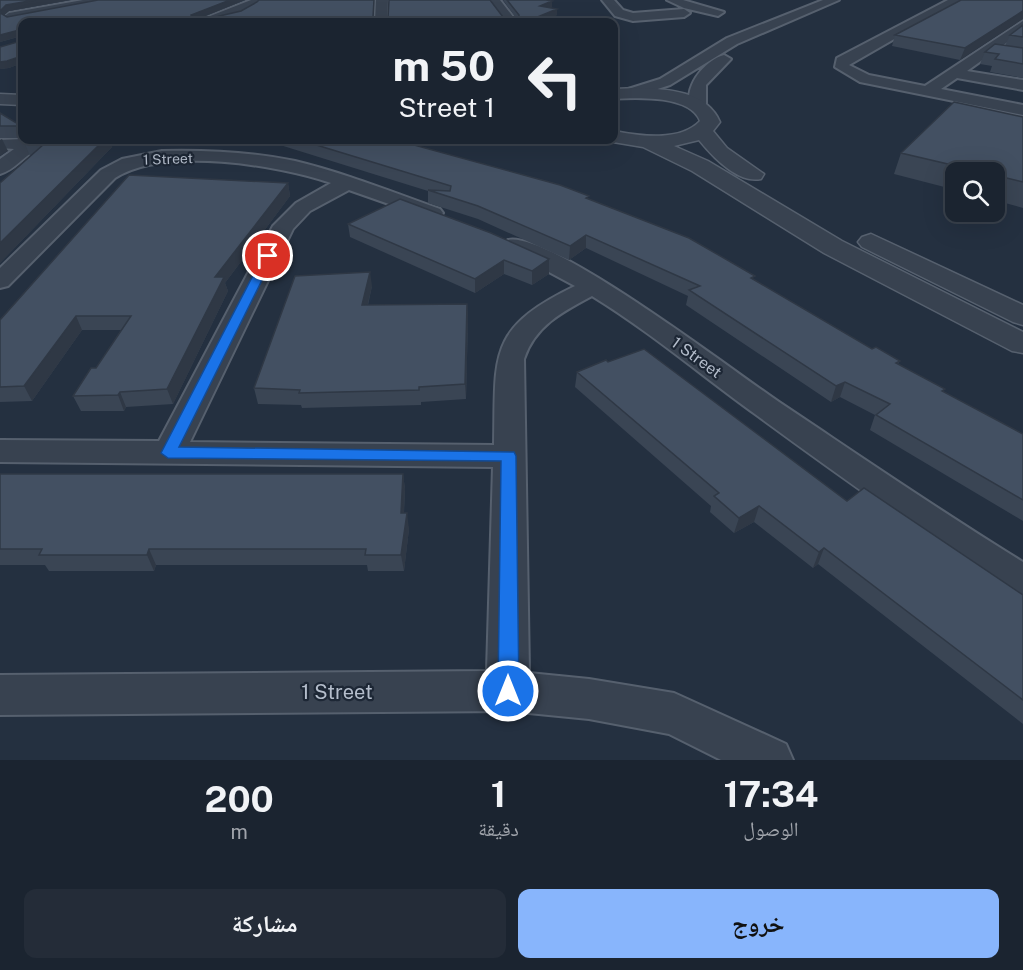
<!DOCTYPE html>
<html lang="ar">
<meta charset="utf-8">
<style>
body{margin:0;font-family:"Public Sans","Noto Naskh Arabic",sans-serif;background:#242c38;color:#f1f3f6;direction:rtl;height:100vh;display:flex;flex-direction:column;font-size:22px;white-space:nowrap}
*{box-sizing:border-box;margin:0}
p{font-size:20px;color:#a0a4ab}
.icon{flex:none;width:33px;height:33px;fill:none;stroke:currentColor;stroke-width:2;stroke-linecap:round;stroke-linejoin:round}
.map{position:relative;height:760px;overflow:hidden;direction:ltr}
.sheet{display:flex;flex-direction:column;background:#1b2430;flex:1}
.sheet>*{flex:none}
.hud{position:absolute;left:18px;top:18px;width:600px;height:126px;border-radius:12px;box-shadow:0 6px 24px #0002,0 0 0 2px #39414c;direction:rtl;background:#1b2430;color:#f1f3f6;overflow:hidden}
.buttons{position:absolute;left:945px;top:162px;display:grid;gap:12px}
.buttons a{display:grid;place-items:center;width:60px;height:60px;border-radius:12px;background:#1b2430;box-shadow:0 6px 24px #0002,0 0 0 2px #39414c;font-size:30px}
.pin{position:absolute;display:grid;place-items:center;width:51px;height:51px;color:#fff;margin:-26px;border:3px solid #fff;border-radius:50%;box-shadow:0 2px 6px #0007}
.me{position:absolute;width:66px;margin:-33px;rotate:0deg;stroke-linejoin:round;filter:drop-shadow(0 0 4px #0008)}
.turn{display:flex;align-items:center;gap:21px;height:126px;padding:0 24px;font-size:27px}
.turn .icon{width:78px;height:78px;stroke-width:2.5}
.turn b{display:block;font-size:42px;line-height:51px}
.eta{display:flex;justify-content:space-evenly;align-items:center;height:102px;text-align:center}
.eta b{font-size:36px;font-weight:700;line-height:42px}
.primary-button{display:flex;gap:12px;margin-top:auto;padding:12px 24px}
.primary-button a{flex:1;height:69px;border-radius:12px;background:#88b5fc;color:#111;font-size:24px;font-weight:700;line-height:69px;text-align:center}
.primary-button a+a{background:#242c38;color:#f1f3f6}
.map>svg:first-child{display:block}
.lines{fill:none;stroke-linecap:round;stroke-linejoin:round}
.minor-casing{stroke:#56606e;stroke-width:4}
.tertiary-casing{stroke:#56606e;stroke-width:3}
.minor{fill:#384250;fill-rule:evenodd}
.tertiary{fill:#384250;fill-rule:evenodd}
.wall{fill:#3a4554}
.shaded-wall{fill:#2f3845}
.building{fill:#435062;stroke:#2f3845;stroke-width:1.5}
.route{fill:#1a73e8;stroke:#114b97;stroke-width:1.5}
.labels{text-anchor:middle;stroke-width:4.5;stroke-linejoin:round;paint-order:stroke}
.far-street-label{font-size:14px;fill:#b4bdcb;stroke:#1d2735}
.street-label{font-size:16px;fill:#b4bdcb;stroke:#1d2735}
.near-street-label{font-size:20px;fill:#b4bdcb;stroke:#1d2735}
</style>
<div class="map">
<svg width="1023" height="760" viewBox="0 0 1023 760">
<rect width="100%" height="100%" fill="#243040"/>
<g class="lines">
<defs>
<path id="minor" d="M83 0H108L102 3 9 21 3 17 9 13Z
M251 0H263C250 16 215 24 195 22Z
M376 0H388L387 22H375Z
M488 0H500L517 22H505Z
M602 0H614L623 10 633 13 684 9 690 13 684 17 633 21 615 16Z
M667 0H683L724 12 718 16 684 8Z
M823 0H839L737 44 670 85 630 98 622 93 625 90 660 79 727 38Z
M948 0H962L849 65 869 75 925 86 1023 21V31L967 71 1023 80V90L957 78 941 89 1023 105V115L860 82 835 67 837 58Z
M724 55 731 59 706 85V106L698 111 692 109C681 90 704 60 724 55Z
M22 139V140H79C70 151 49 144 37 150 23 156 15 170 0 174V159L14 149 0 148V140Z
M162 151C206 150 252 152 295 161 345 173 392 192 440 209L443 213 440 217H426L349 190 310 211 293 229 190 442 494 445C496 355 486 329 575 286L508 250 505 245 508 240C549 230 736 373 779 402 860 456 940 511 1023 562V597L1010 592C923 535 838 475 755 414 701 375 649 331 592 296 562 312 535 326 524 359L529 673 589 679 674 693 786 744 793 760H721L669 734 589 719 508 711 0 715V675L487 671 493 467 0 462V440L159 441 273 226 296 203 331 183C277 165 165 146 115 178L8 286 0 288V268L101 170 122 159Z"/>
<path id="tertiary" d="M638 88C667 89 707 91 720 122L713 131 727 148 764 174 761 179C738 184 712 156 699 140L674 146 708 161 842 241 1023 332V353L1012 351 824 253 692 171 643 147 607 141 606 140H614V131C640 136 680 142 700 121 690 95 637 98 614 99V89Z
M0 94 22 95V105L0 104Z
M871 234 1023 305V325L1013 322 862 247 858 242 862 237Z"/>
</defs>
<use href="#minor" class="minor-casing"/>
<use href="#tertiary" class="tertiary-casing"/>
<use href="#minor" class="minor"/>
<use href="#tertiary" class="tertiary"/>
</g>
<path class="wall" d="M0 0H70L9 11 4 15 7 17 98 0H245L201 18H516L503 0H546L552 7 549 8 557 9V15L549 18 570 21V22H22V63L9 68 0 69V47L21 41 22 36 0 42Z
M1023 0 960 60 892 46 895 35Z
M1023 25V78L990 72 992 66 980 64 985 52 1005 46 1010 35Z
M0 113 18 124 22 123V138H0Z
M1023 117V208L994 200V172H956V190L894 174 901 153Z
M36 140H113L112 147 0 263V183L30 156 25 144Z
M264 140H396L589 199 754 280 872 349 900 361 898 364 944 392 1023 434V521L870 430 875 415 840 397 831 402 686 305 688 296 586 248 569 260 478 219 428 203V191Z
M288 183 290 196 225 283 228 291 173 404 126 407 124 411H81L73 396 96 368 121 330H82L32 401 0 402V320Z
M348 224 549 259V274L532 285 504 274 475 293 350 237Z
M372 286 368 305 467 304 468 319 466 399 421 402V405L302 408 301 405 258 404 254 388Z
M608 362 847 501 1023 595V724L818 564 813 568 754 522 734 533 710 512 711 506 575 387 577 372Z
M0 474H403L405 489 404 513 409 529 404 571H368L367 565H156L154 571H49L45 565H0Z"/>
<path class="shaded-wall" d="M35 0H70L9 11 1 18 0 11 6 5Z
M230 0H245L193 21 191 15Z
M552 1V7L540 12V6Z
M557 9V15L540 22V16Z
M1023 11V19L960 60 965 48Z
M19 30 21 36 0 42V35Z
M22 56V63L9 68 0 69V62Z
M2 139 8 151 0 156V140Z
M104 140H113L112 147 0 263V243Z
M288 183 290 196 225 283 228 291 173 404 167 389 215 277Z
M586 235V248L569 260 570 246Z
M549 259V274L532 285V271Z
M504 260V274L475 293V279Z
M370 272 372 286 364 320 362 305Z
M467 304 468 319 466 399 465 384Z
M76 316 82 330 32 401 24 386Z
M845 382 840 397 831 402 836 386Z
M120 392 126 407 124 411 118 395Z
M403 474 405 489 403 529 401 513Z
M759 506 754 522 734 533 739 518Z
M407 513 409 529 404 571 401 555Z
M824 548 818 564 813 568 819 552Z
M149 549 156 565 154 571 147 555Z"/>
<path class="building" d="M0 0H35L6 5 0 11Z
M98 0H230L191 15 193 18H211L241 11 257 2 259 0H374L373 17 388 18 389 0H490L503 17 519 18V15L507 0H546L552 1 540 6 557 9 540 16 570 21 567 22H22V56L7 61 0 62V47L21 41 22 32 19 30 0 35V13L7 17Z
M961 0H1023V11L965 48 895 35Z
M1023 25V37L1010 35Z
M995 44 1023 48V64L995 59 999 54 985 52Z
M954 102 1023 117V182L994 175V172H982L901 153Z
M0 113 18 124 22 123V126H0Z
M36 140H104L0 243V183L44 144H25Z
M300 140H396L560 185 589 196 586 198 689 238 755 276 751 278 872 349 876 347 900 361 896 363 945 389 942 391 1023 434V500L876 415 890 404 845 382 836 386 689 290 700 286 586 235 570 246 478 206 428 190 450 191 451 186Z
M129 175 288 183 215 277H224L167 389 120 392 118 395 73 396 91 368H96L131 316H76L24 386 0 387V320Z
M400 199 491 233 549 259 532 271 504 260 475 279 348 224Z
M370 272 362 305 467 304 465 384 419 387V390L299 393 300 390 254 388 295 276Z
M644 349 847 501 864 488 1023 595V700L824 548 819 552 759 506 739 518 714 496 719 493 577 372 606 360 608 362Z
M0 474H403L401 513H407L401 555H365L366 549H149L147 555H39L42 549H0Z"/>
<path class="route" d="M268 253 274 256 179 447 514 452 516 456 519 691 516 698 508 700 501 698 498 691 501 461 168 458 161 453 263 256Z"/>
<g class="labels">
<g class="far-street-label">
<text transform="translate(168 159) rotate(-2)" y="5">1 Street</text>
</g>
<g class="street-label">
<text transform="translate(697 357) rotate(36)" y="6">1 Street</text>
</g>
<g class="near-street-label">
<text x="337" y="699">1 Street</text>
</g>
</g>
</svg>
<div class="buttons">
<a><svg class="icon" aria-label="search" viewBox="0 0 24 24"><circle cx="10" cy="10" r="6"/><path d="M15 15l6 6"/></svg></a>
</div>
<div class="pin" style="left:268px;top:256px;background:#d93025"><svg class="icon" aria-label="arrive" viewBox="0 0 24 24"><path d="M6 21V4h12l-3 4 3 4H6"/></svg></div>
<svg class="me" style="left:508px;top:691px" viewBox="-20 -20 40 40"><circle r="17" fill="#1a73e8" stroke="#fff" stroke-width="3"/><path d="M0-11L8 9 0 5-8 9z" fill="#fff"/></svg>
<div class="hud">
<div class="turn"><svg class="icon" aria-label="left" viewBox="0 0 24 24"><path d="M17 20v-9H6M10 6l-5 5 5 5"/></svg><div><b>50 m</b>1 Street</div></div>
</div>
</div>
<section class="sheet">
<div class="eta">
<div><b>17:34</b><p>الوصول</p></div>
<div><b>1</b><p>دقيقة</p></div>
<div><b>200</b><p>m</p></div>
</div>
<div class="primary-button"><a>خروج</a><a>مشاركة</a></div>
</section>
